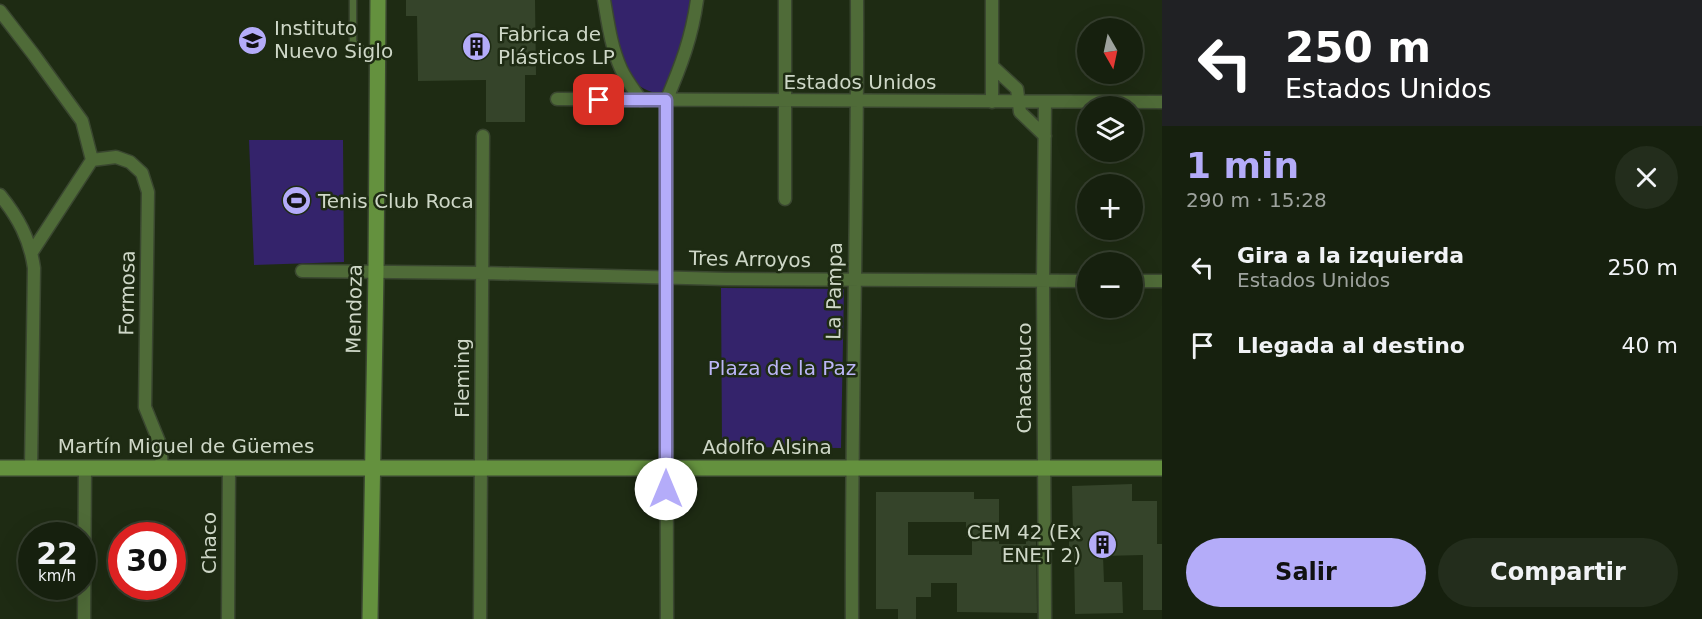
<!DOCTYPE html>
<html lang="es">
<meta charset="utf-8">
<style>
body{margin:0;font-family:"DejaVu Sans",sans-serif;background:#232d1c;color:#f1f3f6;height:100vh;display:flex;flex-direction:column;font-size:22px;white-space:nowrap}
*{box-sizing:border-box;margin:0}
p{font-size:20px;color:#9ea39e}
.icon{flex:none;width:33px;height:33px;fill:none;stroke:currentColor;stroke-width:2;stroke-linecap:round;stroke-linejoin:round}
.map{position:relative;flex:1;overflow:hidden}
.panel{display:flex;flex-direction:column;background:#16200e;width:540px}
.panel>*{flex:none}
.hud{background:#202124;color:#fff;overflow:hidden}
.needle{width:39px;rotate:171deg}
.tools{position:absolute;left:1077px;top:18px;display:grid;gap:12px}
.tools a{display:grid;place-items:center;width:66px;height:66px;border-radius:50%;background:#16200e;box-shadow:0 6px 24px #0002,0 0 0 2px #353e2e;font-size:30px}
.speed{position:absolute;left:18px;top:522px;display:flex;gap:12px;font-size:30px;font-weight:700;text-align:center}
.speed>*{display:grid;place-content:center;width:78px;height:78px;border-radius:50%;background:#16200e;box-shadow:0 6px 24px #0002,0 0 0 2px #353e2e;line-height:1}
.speed small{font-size:15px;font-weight:400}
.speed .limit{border:9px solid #d22;background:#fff;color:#111}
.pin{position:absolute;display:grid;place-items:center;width:51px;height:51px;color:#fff;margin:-26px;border-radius:12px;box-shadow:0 3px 9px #0006}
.me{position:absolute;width:66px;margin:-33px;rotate:0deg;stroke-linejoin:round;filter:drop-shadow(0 0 4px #0008)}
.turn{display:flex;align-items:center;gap:21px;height:126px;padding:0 24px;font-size:27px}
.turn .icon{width:78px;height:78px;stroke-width:2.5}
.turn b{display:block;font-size:42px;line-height:51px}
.round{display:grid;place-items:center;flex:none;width:63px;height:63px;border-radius:32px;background:#232d1c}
.headline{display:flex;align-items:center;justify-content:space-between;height:102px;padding:0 24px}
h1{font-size:36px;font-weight:600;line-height:45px;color:#b4acf9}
.action{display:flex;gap:12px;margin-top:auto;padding:12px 24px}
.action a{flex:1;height:69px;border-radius:36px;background:#b4acf9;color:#111;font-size:24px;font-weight:600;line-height:69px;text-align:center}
.action a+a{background:#232d1c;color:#f1f3f6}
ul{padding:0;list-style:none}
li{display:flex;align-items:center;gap:18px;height:78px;padding:0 24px}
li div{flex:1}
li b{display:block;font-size:22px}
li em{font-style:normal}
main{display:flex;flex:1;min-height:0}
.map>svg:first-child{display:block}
.green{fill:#34236b}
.building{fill:#35442a;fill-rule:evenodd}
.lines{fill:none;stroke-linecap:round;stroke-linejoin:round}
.service-casing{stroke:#3a4730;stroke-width:9}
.minor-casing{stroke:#3a4730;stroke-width:15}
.secondary-casing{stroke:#3a4730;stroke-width:18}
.service{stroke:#4f6b38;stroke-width:6}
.minor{stroke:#4f6b38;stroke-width:12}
.secondary{stroke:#64913e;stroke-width:15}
.route-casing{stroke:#7570a2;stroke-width:15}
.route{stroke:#b4acf9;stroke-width:10}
.labels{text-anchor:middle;stroke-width:5;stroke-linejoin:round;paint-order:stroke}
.poi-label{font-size:20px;fill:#ced7c7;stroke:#1e2b13;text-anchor:start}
.street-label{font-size:20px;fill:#ced7c7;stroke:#1e2b13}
.park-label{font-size:20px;fill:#bcb6f7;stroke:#1e2b13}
</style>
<main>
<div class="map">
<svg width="1162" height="619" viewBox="0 0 1162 619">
<rect width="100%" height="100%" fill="#1e2b13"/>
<path class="green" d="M606 0H695L688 40 665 89 659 94C628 86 624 71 616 42 613 28 609 14 606 0Z
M249 140H343L344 262 254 265Z
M721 288 844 289 841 448 722 447Z"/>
<path class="building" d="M406 0H535L536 75H525V122H486V80L418 81 417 16H406Z
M1132 484V501H1157V544H1162V610H1143V555L1103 556 1104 582H1122L1123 613 1075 614 1074 552H1069V535H1073L1072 486Z
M876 492H974V499H999V544H1026V533L1036 532 1037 613 957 612V583H931V597H916V619H898V609H876ZM908 522H966V537H972V555H908Z"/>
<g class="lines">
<defs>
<path id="service" d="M353 0V42L375 61"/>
<path id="minor" d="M604 0C608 23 611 47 621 69 626 80 634 90 641 100
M785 0V199
M0 11 34 55 82 121 92 160 32 252
M992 66 1017 89 1020 112 1045 136
M557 99 1162 102
M992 102V0
M1045 102 1043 281 1045 619
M92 160 116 157 130 162 142 173 148 192 145 407 160 444 162 467
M0 195C18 217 30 239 34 268L31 468
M302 271 483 273 726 279 1088 281
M1132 281H1162
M84 619 85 468
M228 619 229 467
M480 619 483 136
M667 619 666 101C681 66 692 37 697 0
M852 619C851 413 858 206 857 0"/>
<path id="secondary" d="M0 468H1162
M370 619 376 271 378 0"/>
</defs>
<use href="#service" class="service-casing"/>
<use href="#minor" class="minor-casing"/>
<use href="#secondary" class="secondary-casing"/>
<use href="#service" class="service"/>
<use href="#minor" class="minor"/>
<use href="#secondary" class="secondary"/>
</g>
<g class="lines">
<defs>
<path id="route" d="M599 100H666V489"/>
</defs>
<use href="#route" class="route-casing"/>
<use href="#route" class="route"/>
</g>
<defs>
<symbol id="school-disc" viewBox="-11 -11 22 22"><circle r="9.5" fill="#b4acf9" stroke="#1e2b13"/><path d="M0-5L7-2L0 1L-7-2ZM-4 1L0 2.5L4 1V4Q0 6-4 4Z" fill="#111"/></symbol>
<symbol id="building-disc" viewBox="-11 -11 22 22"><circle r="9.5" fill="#b4acf9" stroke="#1e2b13"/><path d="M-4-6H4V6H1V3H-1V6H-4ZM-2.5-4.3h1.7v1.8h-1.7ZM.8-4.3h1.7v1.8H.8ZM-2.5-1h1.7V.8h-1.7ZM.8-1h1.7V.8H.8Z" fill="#111"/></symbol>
<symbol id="stadium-disc" viewBox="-11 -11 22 22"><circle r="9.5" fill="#b4acf9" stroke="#1e2b13"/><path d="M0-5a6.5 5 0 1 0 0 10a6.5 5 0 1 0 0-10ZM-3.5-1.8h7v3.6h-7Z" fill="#111"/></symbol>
</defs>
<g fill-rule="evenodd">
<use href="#school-disc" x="236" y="24" width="33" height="33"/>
<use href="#building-disc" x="460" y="30" width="33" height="33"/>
<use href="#stadium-disc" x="280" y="184" width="33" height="33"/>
<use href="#building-disc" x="1086" y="528" width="33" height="33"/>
</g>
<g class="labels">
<g class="poi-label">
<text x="274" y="35">Instituto<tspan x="274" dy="23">Nuevo Siglo</tspan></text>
<text x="498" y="41">Fabrica de<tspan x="498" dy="23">Plásticos LP</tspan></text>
<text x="318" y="208">Tenis Club Roca</text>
<text x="1081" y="539" text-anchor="end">CEM 42 (Ex<tspan x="1081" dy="23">ENET 2)</tspan></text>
</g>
<g class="street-label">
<text x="860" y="89">Estados Unidos</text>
<text transform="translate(750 259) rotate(1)" y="7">Tres Arroyos</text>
<text transform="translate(834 291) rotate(-89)" y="7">La Pampa</text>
<text transform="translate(127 293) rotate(-89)" y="7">Formosa</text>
<text transform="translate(354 309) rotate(-89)" y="7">Mendoza</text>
<text transform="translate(462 378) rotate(-90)" y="7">Fleming</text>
<text transform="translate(1024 378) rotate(-90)" y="7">Chacabuco</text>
<text x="186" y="453">Martín Miguel de Güemes</text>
<text x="767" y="454">Adolfo Alsina</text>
<text transform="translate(209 543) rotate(-90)" y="7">Chaco</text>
</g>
<g class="park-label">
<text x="782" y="375">Plaza de la Paz</text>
</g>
</g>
</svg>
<div class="tools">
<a><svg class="needle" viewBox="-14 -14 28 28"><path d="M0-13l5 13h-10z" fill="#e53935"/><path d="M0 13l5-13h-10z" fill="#9ea39e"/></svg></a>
<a><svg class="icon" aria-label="layers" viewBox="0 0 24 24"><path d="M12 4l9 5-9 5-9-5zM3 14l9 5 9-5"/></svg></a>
<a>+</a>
<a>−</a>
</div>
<div class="speed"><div>22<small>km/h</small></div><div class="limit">30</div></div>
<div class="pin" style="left:599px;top:100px;background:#d93025"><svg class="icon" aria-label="arrive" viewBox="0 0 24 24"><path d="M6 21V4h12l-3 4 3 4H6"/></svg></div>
<svg class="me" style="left:666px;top:489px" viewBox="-20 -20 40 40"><circle r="19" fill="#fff"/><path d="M0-13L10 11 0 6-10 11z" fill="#b4acf9"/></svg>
</div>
<section class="panel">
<div class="hud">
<div class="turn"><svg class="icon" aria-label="left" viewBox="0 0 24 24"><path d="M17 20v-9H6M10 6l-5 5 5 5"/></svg><div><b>250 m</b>Estados Unidos</div></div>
</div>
<div class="headline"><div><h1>1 min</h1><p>290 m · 15:28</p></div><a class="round"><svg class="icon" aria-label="close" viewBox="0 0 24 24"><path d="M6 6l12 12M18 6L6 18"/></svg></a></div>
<ul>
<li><svg class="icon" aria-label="left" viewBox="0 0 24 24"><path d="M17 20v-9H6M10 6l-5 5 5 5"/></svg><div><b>Gira a la izquierda</b><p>Estados Unidos</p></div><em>250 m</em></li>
<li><svg class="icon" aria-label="arrive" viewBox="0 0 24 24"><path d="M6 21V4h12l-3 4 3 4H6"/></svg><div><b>Llegada al destino</b></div><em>40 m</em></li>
</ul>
<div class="action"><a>Salir</a><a>Compartir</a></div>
</section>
</main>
